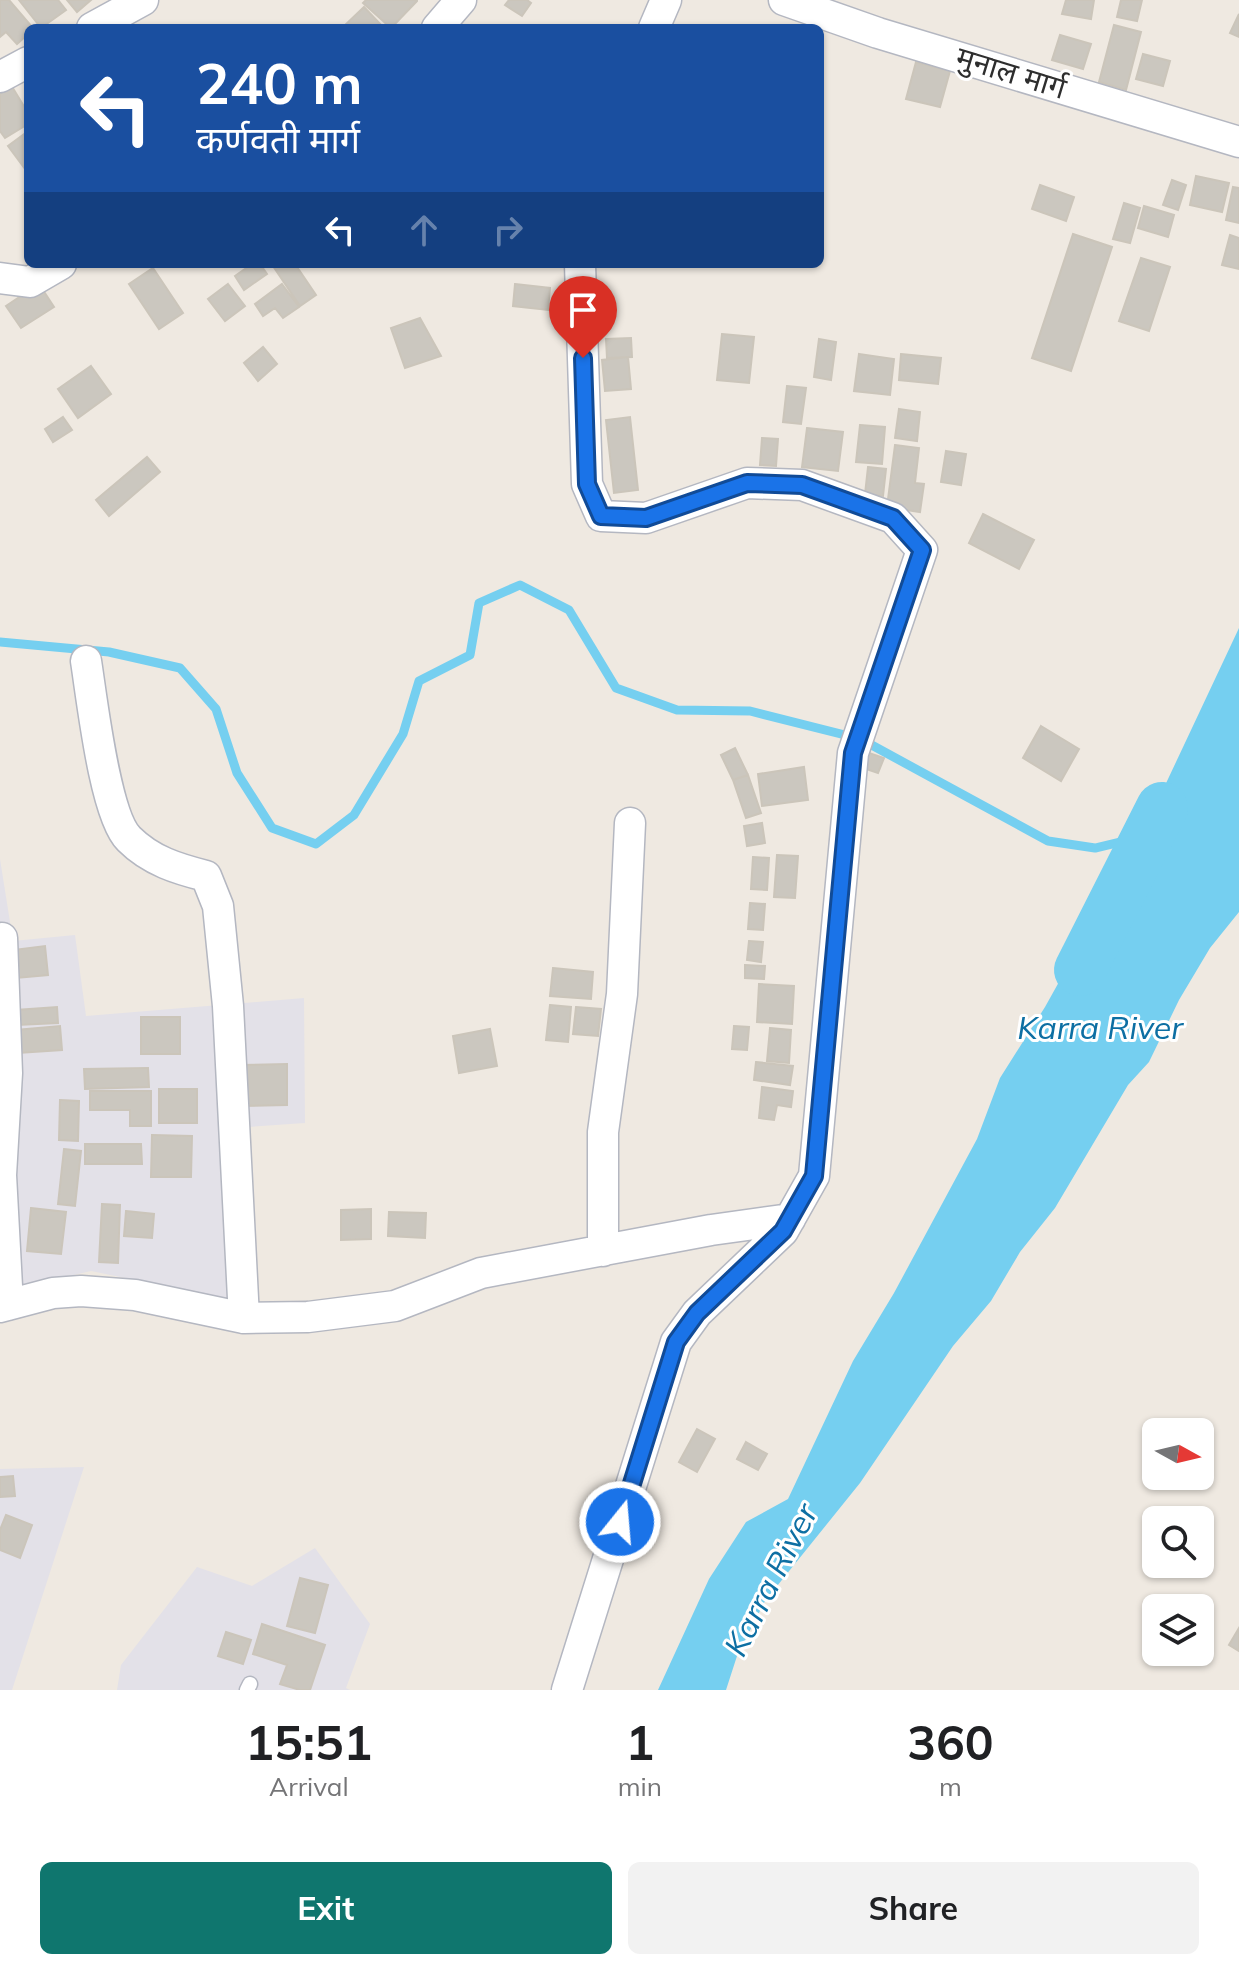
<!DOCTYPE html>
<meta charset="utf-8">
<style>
body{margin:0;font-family:Mulish,"Noto Sans Devanagari",sans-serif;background:#f2f2f2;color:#202124;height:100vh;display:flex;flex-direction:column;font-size:30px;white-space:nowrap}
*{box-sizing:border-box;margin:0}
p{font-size:26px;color:#757577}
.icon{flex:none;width:44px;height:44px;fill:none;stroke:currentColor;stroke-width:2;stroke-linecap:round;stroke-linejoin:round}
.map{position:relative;height:1690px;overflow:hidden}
.drawer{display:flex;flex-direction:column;background:#fff;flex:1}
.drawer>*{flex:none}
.banner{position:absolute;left:24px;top:24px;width:800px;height:244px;border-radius:12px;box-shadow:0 2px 6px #0004;background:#1a4fa0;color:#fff;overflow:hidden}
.needle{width:52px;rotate:98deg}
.buttons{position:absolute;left:1142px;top:1418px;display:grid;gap:16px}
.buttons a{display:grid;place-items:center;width:72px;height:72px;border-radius:12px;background:#fff;box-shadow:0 2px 6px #0004;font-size:40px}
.pin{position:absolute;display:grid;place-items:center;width:68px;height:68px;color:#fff;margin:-82px -34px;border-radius:50% 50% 50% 0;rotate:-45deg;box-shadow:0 0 8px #0007}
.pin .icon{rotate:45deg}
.me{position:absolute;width:88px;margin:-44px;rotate:17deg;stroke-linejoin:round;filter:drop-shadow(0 0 6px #0008)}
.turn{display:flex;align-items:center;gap:28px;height:168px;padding:0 40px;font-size:36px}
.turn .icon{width:104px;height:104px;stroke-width:2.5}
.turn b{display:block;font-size:56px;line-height:68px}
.lanes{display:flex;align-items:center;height:76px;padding:0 40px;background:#0003;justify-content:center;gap:40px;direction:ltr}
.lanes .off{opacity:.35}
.eta{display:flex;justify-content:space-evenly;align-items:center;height:136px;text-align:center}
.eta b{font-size:48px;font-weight:700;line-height:56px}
.action{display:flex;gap:16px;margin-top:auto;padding:16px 40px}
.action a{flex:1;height:92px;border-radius:12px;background:#0f766e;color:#fff;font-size:32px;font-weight:700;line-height:92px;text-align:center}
.action a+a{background:#f2f2f2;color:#202124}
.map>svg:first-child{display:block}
.industrial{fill:#e3e1e8}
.water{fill:#75cff0}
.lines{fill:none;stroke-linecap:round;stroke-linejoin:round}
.stream{stroke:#75cff0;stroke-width:9}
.river{stroke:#75cff0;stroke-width:52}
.building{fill:#cbc7bf;stroke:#cbc5ba;stroke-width:2}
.lane-casing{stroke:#b4b7c1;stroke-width:17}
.street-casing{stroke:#b4b7c1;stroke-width:33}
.lane{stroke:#fff;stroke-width:14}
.street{stroke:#fff;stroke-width:30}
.route-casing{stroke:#114b97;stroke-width:20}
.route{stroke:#1a73e8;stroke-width:14}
.labels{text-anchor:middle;stroke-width:6;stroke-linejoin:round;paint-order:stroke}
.street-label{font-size:30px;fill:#2e2e2e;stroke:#fff}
.water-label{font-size:32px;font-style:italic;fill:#0d6fa3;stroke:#fff}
</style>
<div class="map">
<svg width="1239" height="1690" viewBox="0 0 1239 1690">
<rect width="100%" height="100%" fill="#efe9e1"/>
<path class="industrial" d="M0 859 13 941 75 935 86 1016 304 998 305 1123 219 1129 232 1300 91 1271 0 1292Z
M84 1467 12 1690H0V1469Z
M315 1548 370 1624 346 1688 350 1690H117L121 1665 197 1567 252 1586Z"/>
<path class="water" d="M1239 628V912L1210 948 1179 1000 1149 1062 1128 1085 1055 1208 1020 1252 991 1301 953 1346 860 1483 765 1601 737 1656 726 1690H658L709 1579 746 1522 788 1499 853 1361 894 1293 977 1139 1000 1078 1045 1007 1098 912 1121 902 1130 886 1129 862Z"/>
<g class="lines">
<path class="stream" d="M0 642 109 652 180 668 216 709 237 773 272 828 316 844 354 815 403 734 419 681 470 655 479 603 520 585 569 610 616 688 677 710 750 711 849 736
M868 743 1048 841 1095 848 1149 835"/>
<path class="river" d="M1080 970 1162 808"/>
</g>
<path class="building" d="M0 0H9L33 28H28V34L17 44 6 32 0 37Z
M19 0H58L66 10 41 28Z
M67 0H91L77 12Z
M366 0H417V1L391 28 363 3Z
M509 0H527L531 3 522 16 505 5Z
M1066 0H1094L1091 19 1062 14Z
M1121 0H1142L1137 21 1117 17Z
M364 7 384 28H342Z
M1239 14V37L1230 33Z
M1114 25 1141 32 1126 90 1099 82Z
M1060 35 1091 44 1083 69 1052 60Z
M1143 54 1170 61 1163 86 1136 79Z
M916 62 950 71 940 107 906 99Z
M11 85 28 113V124L5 138 0 131V91Z
M27 132 28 167 25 169 8 146Z
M1196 176 1229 183 1222 212 1190 205Z
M1172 180 1186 185 1178 210 1163 205Z
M1040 185 1074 197 1066 221 1032 209Z
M1233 187 1239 188V223L1226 220Z
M1124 203 1140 208 1130 243 1113 239Z
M1144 206 1174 215 1168 237 1138 228Z
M1073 234 1112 247 1071 371 1032 358Z
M1230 235 1239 238V269L1222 265Z
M1141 258 1170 267 1149 331 1119 321Z
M252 264H260L267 274 244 290 235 276Z
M276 264H295L316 295 300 306 273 266Z
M153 268 183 313 159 329 129 284Z
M39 284 54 307 21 328 6 306Z
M228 284 245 306 225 321 208 299Z
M282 284 299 307 283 318 275 308 263 316 255 304Z
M515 284 550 288 548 310 513 306Z
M420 318 441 356 405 368 391 328Z
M722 334 754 337 749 383 717 380Z
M631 338 632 357 607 358 606 339Z
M819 339 836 342 831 380 814 377Z
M263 347 277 364 258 381 244 363Z
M859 354 894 359 890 395 854 391Z
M901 354 941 358 938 384 899 380Z
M628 357 631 389 605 391 602 360Z
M91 366 111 394 78 418 58 389Z
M787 386 806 388 801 424 783 422Z
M899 409 920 412 917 441 895 438Z
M63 417 72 430 53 442 45 429Z
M630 417 638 490 614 493 606 420Z
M860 425 885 427 882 464 856 462Z
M807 428 843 432 838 471 802 467Z
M762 438 778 439 776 466 760 465Z
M895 445 919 448 915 483 924 484 920 512 887 507Z
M946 451 966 454 961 485 941 482Z
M147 457 160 472 109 516 96 500Z
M868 467 886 469 883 496 865 494Z
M983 514 1034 540 1019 569 969 543Z
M1041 726 1079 749 1061 781 1023 758Z
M735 748 748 775 733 780 721 755Z
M866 752 884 758 878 773 860 767Z
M804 767 808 800 762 806 758 774Z
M748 775 761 813 746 818 733 780Z
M762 823 765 843 747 846 744 826Z
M777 855 798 856 795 898 774 897Z
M753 857 769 858 767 890 751 889Z
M750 903 765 904 763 930 748 929Z
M749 941 763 942 761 962 747 960Z
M45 946 48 975 16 978 13 950Z
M745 965 765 966 764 979 745 978Z
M553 968 593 972 591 999 550 996Z
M759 984 794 986 792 1024 757 1022Z
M550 1005 571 1007 568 1042 546 1040Z
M57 1007 58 1023 17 1025 16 1010Z
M576 1007 601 1009 598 1036 573 1034Z
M141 1017H180V1054H141Z
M60 1026 62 1050 18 1053 16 1030Z
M734 1026 749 1027 747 1050 732 1049Z
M770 1028 791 1030 789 1063 767 1061Z
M490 1029 497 1066 459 1073 453 1036Z
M756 1062 793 1066 790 1085 754 1080Z
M287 1064V1105L240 1106V1065Z
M148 1068 149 1087 85 1089 84 1069Z
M762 1087 793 1091 791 1107 777 1105 774 1120 759 1118Z
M159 1089H197V1123H159Z
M90 1091H151V1126H130V1110H90Z
M60 1100 79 1101 78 1141 59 1140Z
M152 1135 192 1136 191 1177H151Z
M85 1144H141L142 1164H85Z
M64 1149 81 1151 75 1206 58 1204Z
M102 1204 120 1205 118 1263 99 1262Z
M31 1208 66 1212 61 1254 27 1251Z
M371 1209V1239L341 1240V1210Z
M126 1211 154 1214 152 1238 124 1236Z
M389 1212 426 1213 425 1238 388 1236Z
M697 1429 715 1439 697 1472 679 1462Z
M746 1442 767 1454 758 1470 737 1459Z
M13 1476 15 1496 0 1497V1477Z
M6 1515 32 1525 20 1558 0 1550V1530Z
M300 1578 328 1585 315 1633 287 1626Z
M262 1624 325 1645 310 1690H300L280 1684 287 1665 253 1654Z
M1239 1628V1651L1229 1645Z
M226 1632 251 1640 243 1664 218 1656Z"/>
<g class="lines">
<defs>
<path id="lane" d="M247 1690 250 1684"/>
<path id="street" d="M784 0 878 33 1239 142
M92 28 143 0
M437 28 461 0
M654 28 666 0
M0 77 28 62
M0 278 30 282 61 264
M86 661C92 699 105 816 129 839 151 861 178 869 206 876L218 906 228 1006 244 1318
M2 938 7 1073 1 1175 8 1305
M603 1251V1132L622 994 630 823
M0 1307 53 1293 81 1291 135 1295 244 1318 308 1317 395 1306 481 1273 711 1230 790 1219
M567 1690 676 1342 697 1313 783 1231 814 1176 853 753 922 550 893 518 802 485 747 483 646 518 601 516 587 484 580 264"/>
</defs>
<use href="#lane" class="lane-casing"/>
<use href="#street" class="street-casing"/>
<use href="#lane" class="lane"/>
<use href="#street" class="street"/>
</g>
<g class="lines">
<defs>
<path id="route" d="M583 358 587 484 601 516 646 518 747 483 802 485 893 518 922 550 853 753 814 1176 783 1231 697 1313 676 1342 620 1522"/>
</defs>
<use href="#route" class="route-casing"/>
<use href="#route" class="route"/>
</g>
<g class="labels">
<g class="street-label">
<text transform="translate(1011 73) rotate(17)" y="10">मुनाल मार्ग</text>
</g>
<g class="water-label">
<text x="1100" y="1039">Karra River</text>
<text transform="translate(771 1580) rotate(-63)" y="11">Karra River</text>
</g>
</g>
</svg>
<div class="buttons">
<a><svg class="needle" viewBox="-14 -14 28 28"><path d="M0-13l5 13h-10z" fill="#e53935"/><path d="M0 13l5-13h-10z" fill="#757577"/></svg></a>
<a><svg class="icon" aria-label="search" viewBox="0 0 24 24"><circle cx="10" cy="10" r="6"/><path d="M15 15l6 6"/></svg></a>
<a><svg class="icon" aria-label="layers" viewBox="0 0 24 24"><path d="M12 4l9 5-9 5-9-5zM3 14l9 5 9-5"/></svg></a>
</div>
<div class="pin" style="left:583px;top:358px;background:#d93025"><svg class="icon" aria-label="arrive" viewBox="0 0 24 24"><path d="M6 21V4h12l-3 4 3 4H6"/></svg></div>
<svg class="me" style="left:620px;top:1522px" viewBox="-20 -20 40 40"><circle r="17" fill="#1a73e8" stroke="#fff" stroke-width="3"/><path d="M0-11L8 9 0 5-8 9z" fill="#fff"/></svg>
<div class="banner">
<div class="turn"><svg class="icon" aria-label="left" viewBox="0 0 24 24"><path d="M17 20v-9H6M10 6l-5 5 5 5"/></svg><div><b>240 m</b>कर्णवती मार्ग</div></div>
<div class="lanes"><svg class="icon" aria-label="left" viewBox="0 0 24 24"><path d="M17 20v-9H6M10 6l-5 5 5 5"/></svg><svg class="icon off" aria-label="ahead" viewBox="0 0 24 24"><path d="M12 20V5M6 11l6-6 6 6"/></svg><svg class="icon off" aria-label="right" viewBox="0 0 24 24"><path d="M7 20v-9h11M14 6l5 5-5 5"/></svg></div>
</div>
</div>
<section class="drawer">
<div class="eta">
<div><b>15:51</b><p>Arrival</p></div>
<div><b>1</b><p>min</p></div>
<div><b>360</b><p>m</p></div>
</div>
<div class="action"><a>Exit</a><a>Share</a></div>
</section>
